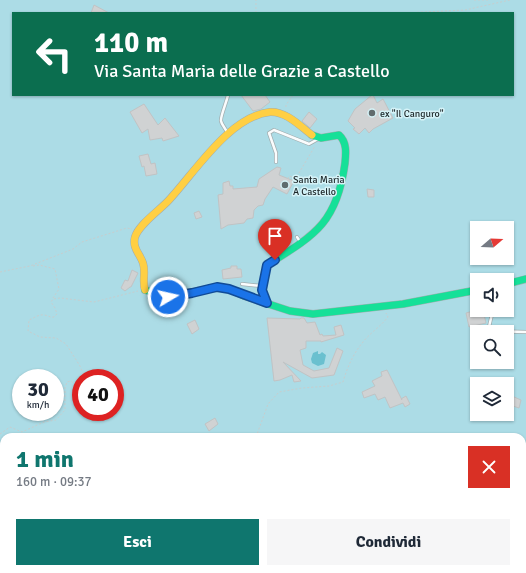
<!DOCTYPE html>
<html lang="it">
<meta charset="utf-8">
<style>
body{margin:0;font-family:Signika,sans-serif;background:#f6f6f7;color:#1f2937;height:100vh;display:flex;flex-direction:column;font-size:15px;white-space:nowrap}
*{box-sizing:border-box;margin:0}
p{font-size:13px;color:#747a83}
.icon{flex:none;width:22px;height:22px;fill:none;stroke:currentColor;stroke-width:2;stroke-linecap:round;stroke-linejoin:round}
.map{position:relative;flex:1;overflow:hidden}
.panel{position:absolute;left:0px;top:433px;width:526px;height:140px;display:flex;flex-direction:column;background:#fff;border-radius:12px 12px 0 0;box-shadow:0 1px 3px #0004}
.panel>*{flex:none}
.guide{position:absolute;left:12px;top:12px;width:502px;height:84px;border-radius:0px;box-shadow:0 1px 3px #0004;background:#0b6e4f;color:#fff;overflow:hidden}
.needle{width:26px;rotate:71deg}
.buttons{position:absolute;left:470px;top:221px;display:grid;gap:8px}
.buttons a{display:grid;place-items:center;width:44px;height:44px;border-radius:0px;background:#fff;box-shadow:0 1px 3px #0004;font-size:20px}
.speed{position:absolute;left:12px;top:369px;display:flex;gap:8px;font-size:20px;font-weight:700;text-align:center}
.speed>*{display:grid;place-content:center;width:52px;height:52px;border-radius:50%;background:#fff;box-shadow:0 1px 3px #0004;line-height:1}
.speed small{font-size:10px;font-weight:400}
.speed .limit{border:6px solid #d22;background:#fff;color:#111}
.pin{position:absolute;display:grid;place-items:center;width:34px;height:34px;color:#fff;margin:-41px -17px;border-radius:50% 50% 50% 0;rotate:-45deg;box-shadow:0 0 4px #0007}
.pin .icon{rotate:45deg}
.me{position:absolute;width:44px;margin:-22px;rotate:81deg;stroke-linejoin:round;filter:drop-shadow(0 0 3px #0008)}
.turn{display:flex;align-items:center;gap:14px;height:84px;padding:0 16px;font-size:18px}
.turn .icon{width:52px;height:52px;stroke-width:2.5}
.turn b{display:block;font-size:28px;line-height:34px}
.round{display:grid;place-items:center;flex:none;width:42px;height:42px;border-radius:0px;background:#f6f6f7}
.headline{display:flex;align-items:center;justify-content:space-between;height:68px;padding:0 16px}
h1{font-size:24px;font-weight:800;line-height:30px;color:#0f766e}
.button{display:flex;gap:8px;margin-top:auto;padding:8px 16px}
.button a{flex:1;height:46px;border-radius:0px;background:#0f766e;color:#fff;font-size:16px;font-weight:800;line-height:46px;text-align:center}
.button a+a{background:#f6f6f7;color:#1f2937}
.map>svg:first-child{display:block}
.green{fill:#acdce6;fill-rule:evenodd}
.water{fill:#6ac0cf}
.building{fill:#d0d2d3;stroke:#c1c3c4}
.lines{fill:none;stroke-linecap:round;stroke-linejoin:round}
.lane-casing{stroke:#a2aeb0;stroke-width:4}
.fast-casing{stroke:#a2aeb0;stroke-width:8}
.slow-casing{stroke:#a2aeb0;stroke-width:8}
.path{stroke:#c8cdcd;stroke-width:1;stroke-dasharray:2 2;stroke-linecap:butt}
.lane{stroke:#fafcfd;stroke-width:2.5}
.fast{stroke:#16e098;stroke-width:7}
.slow{stroke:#ffcf43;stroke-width:7}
.route-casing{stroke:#114b97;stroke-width:10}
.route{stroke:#1a73e8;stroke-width:7}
.poi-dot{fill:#606c6e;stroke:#d6f3f8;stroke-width:1.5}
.labels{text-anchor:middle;stroke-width:3;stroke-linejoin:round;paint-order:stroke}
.poi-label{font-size:10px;fill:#1c2628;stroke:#d6f3f8;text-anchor:start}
</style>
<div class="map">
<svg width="526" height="573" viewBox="0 0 526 573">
<rect width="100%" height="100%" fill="#deedf0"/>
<path class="green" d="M0 0H526V573H0ZM13 13H513V95H13ZM477 228H507V258H477ZM477 280H507V310H477ZM477 332H507V362H477ZM21 378H55V412H21ZM81 378H115V412H81ZM477 384H507V414H477ZM4 437H522V569H4Z"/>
<path class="water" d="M318 351V354H320L322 352 326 355 324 364 318 366 312 363 311 359 313 353Z"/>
<path class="building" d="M94 5 109 13H91Z
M241 95H265L270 102 261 109 253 111Z
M372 95H373L377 103 383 99 393 118 373 129 369 133 365 128 359 134 353 129 355 128 348 121 355 109Z
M144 104 158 125 165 118 179 136 163 141 162 138 150 140 148 129 142 133 130 112Z
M309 112 317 119 310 128 302 121Z
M148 154 151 164 155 163 157 174 146 176 144 166 142 167 139 156Z
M277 167 281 168 279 175 294 181 287 194 273 187 265 199 263 205 258 206 254 210 253 218 247 219 244 223 228 225 221 229 218 195 223 194V183L229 181 230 186H233V189L257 187 259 179Z
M367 189 374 190V197H368Z
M199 211 202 217 196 219 194 213Z
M231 266H237V269H241L242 277 223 279 222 270 231 268Z
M132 270 138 273 131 287H130L125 291 121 288 125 280 128 281Z
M477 310H483L486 323 469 327 466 313Z
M267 318 300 319 301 318H304L307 323 315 322 320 335 322 334 323 336 336 335 334 327 341 325 344 335 321 342V341H306V348L300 350 303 365 314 371 329 368 337 348 343 351 334 375 312 378 283 362 301 381 294 382 292 375 280 380 274 381Z
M195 320 199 329 192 334 187 324Z
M387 370 402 400 401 399 406 396 410 404 405 407 403 403 390 408 385 397 378 400 375 394 364 398 362 392 375 386 372 381 382 376 381 372Z
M512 396 521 400 519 408 513 406 510 412 507 411Z
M215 418 218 424 209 431 205 424Z"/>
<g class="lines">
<defs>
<path id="lane" d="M227 133C226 128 222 126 221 121 220 117 227 101 228 95
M276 162V153L269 133 274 130 309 144 318 139
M297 237 301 243
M242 284 261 286
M493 310 488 331 526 332
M226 569 229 573
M238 569 242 573
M191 573 207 570 217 573"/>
<path id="fast" d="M507 284 526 279
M145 290 168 297 217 287 229 289 244 296 290 311 313 314 403 304 477 290
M267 303 262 289 267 265C315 235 337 223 345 163 346 153 347 142 339 135L321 138 312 135"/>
<path id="slow" d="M145 290C142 281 146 272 143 263 140 254 132 248 135 237 139 224 160 210 169 200 195 172 230 116 270 112 286 111 300 126 312 135"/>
</defs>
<use href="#lane" class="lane-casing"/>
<use href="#fast" class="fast-casing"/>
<use href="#slow" class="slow-casing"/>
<path class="path" d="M474 0H489
M256 13V0
M405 13 465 10 510 0
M286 107V105L293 95
M288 179 289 176 296 178 315 146
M33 266 39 265 55 269 59 289 53 298
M0 272 30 266 73 249 82 242 127 228 132 229
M85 378 80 366 66 344 56 338 40 337 28 331 29 320C34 318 39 314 44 315 48 315 50 318 54 317L57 314 55 308 51 302 53 299 60 298 94 302 138 291
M0 434 10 427 22 432 44 422 56 420 65 410V388L67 382 71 381 81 390
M256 437 268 404 279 392 302 388 329 386 343 382C347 368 353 354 363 342 370 333 380 327 388 317L386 313
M522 445 526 444
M68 569 69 573
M186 569 187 572
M53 573V569"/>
<use href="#lane" class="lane"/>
<use href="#fast" class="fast"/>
<use href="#slow" class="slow"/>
</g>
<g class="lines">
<defs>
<path id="route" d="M168 297 192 293 217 287 229 289 267 303 262 290 267 265 275 260"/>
</defs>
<use href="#route" class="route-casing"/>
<use href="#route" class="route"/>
</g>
<g class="poi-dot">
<circle cx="372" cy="113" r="4"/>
<circle cx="285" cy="185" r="4"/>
</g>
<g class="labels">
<g class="poi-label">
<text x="380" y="117">ex "Il Canguro"</text>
<text x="293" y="183">Santa Maria<tspan x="293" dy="12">A Castello</tspan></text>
</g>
</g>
</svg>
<div class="buttons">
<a><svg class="needle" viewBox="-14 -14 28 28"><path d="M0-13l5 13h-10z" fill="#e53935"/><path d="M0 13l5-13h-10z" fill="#747a83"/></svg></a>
<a><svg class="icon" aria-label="sound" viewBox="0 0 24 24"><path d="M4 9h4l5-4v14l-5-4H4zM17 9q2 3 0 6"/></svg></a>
<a><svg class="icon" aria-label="search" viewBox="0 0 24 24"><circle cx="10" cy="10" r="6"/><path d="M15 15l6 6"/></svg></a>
<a><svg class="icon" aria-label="layers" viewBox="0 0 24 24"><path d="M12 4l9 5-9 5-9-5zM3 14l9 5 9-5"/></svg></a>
</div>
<div class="speed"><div>30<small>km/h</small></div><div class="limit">40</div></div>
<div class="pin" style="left:275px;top:260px;background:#d93025"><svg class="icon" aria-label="arrive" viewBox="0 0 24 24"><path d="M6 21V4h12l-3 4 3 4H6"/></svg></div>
<svg class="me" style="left:168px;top:297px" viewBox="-20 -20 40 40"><circle r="17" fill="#1a73e8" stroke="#fff" stroke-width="3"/><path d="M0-11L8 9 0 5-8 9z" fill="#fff"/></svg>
<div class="guide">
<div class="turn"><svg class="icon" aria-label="left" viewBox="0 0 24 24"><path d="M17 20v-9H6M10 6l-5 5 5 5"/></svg><div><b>110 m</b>Via Santa Maria delle Grazie a Castello</div></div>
</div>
<section class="panel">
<div class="headline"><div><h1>1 min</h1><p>160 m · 09:37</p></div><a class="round" style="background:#d93025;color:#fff"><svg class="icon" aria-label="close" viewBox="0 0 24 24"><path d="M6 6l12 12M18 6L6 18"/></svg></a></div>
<div class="button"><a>Esci</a><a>Condividi</a></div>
</section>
</div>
